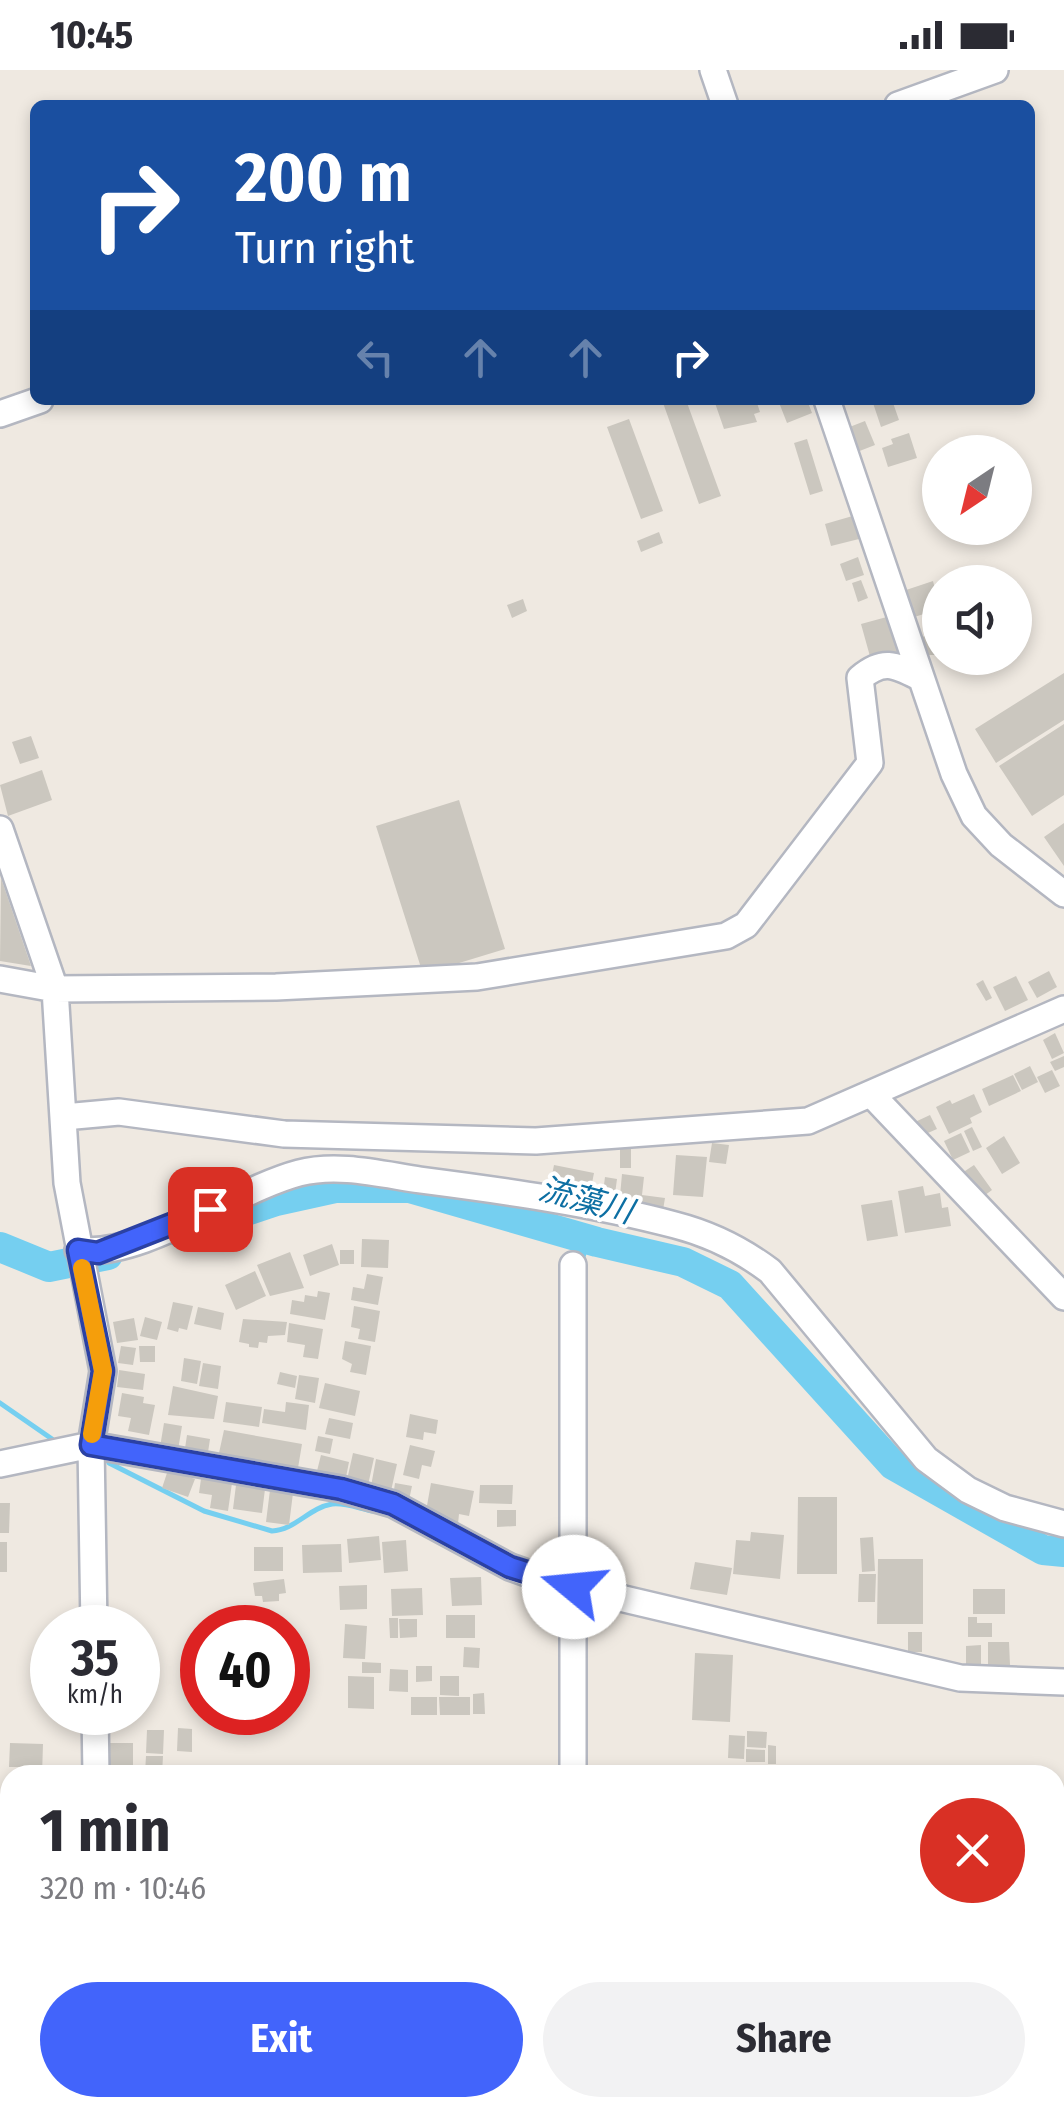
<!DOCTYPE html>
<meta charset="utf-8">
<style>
body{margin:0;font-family:"Fira Sans Condensed","Noto Sans JP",sans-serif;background:#f2f2f3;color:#2b2b33;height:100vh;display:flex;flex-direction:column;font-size:38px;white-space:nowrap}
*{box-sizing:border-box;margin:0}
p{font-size:32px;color:#7c7c81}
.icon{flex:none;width:55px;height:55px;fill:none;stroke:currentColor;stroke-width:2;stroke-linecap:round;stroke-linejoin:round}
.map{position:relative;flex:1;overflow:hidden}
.details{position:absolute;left:0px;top:1695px;width:1065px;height:352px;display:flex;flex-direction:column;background:#fff;border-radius:30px 30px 0 0;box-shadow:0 5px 15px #0003}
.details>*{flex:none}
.banner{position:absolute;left:30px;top:30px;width:1005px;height:305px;border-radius:15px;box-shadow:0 5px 15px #0003;background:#1a4fa0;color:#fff;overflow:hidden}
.needle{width:65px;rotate:215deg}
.fabs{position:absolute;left:922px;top:365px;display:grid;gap:20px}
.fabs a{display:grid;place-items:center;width:110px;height:110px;border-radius:50%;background:#fff;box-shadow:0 5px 15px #0003;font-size:50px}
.speed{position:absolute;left:30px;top:1535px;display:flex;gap:20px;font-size:50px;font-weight:700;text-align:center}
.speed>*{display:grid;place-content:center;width:130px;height:130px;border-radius:50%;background:#fff;box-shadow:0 5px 15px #0003;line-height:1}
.speed small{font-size:25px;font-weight:400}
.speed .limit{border:15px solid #d22;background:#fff;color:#111}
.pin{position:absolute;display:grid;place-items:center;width:85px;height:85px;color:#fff;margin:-42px;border-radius:20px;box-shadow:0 5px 15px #0006}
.me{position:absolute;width:110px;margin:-55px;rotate:287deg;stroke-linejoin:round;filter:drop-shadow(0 0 8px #0008)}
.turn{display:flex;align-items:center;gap:35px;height:210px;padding:0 40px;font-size:45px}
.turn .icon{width:130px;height:130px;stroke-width:2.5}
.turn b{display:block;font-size:70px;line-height:85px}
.lanes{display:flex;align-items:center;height:95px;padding:0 40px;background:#0003;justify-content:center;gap:50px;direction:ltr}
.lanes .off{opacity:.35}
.round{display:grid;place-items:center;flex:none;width:105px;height:105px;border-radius:52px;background:#f2f2f3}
.headline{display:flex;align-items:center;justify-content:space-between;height:170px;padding:0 40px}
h1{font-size:60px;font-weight:700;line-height:75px}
.cta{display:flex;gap:20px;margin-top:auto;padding:20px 40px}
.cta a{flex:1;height:115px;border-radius:60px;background:#4264fb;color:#fff;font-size:40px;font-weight:700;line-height:115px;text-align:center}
.cta a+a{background:#f2f2f3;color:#2b2b33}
.status{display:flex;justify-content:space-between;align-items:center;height:70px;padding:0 50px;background:#fff;direction:ltr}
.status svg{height:28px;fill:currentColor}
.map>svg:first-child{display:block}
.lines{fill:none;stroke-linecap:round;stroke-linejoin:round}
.stream{stroke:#75cff0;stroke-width:5}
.river{stroke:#75cff0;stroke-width:30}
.building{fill:#cbc7bf}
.minor-casing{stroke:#b4b7c1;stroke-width:30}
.minor{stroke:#fff;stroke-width:25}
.route-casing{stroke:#2b41a3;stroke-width:25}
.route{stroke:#4264fb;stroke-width:18}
.slow{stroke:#f59e0b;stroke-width:18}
.labels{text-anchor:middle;stroke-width:8;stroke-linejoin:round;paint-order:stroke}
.water-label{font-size:32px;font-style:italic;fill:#0d6fa3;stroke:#fff}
</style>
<div class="status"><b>10:45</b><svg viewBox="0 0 49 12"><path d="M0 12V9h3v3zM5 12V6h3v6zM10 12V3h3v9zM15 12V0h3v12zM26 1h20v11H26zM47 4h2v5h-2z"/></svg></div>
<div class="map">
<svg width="1064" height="2046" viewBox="0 0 1064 2046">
<rect width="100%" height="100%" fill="#efe9e1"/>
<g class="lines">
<path class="stream" d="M582 1190 585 1180 597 1172
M0 1333 52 1369
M109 1393 204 1441 272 1461C295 1460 309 1438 332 1434 344 1432 361 1439 373 1441"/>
<path class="river" d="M181 1163 276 1131 335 1118H410L597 1172 683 1192 730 1215 893 1395 1043 1480 1064 1482
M0 1177 49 1197 108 1185"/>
</g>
<path class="building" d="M662 330H686L721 426 699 434Z
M724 330H756L760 342 754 344 757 352 724 359 715 333Z
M778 330H807L812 343 787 353Z
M881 330H892L899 350 881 357 873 333Z
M629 349 663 441 641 449 607 357Z
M865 351 875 375 857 382 847 358Z
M909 363 917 388 888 397 882 378 893 374 891 369Z
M807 369 823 421 810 425 794 373Z
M856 445 863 468 831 476 825 454Z
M659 462 663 473 641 482 637 471Z
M858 487 864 505 846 511 840 494Z
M861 510 868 528 858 532 852 513Z
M933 511 940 539 911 548 903 521Z
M523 529 527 541 512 548 507 535Z
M1019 537 1026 557 1015 561V539Z
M940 544V585H927L922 567 928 565 924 549Z
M894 545 904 580 871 590 861 554Z
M1064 603V650L996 693 975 659Z
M1064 654V725L1032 746 999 696Z
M31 666 39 688 20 694 12 672Z
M42 700 52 730 8 746 0 715Z
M459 730 505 879 423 904 376 756Z
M1064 753V796L1044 767Z
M1 808 31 896 0 891Z
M1049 901 1057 917 1037 928 1028 912Z
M1016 906 1028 930 1005 941 993 917Z
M983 910 992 928 986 931 976 914Z
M1055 963 1064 983 1052 989 1043 970Z
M1064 986V997L1055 1001 1050 992Z
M1030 996 1038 1012 1022 1020 1014 1004Z
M1052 1000 1060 1016 1045 1023 1037 1007Z
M1013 1005 1021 1021 989 1036 982 1019Z
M974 1024 982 1042 970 1048 972 1053 949 1064 936 1037 950 1030 952 1034Z
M930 1045 937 1059 921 1066 915 1052Z
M972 1057 982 1077 973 1081 964 1061Z
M961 1063 970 1082 953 1090 944 1071Z
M1004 1066 1020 1093 1002 1104 986 1078Z
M712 1073 729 1075 726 1094 709 1092Z
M620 1074 631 1075V1098H620Z
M676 1085 707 1087 703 1127 673 1125Z
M554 1095 594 1103 588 1133 548 1125Z
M974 1095 992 1120 977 1131 959 1105Z
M622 1104 644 1107 642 1125 665 1128 663 1140 636 1137 637 1128 620 1126Z
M605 1107 617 1109 614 1131 602 1130Z
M923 1116 925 1126 940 1123 942 1138 948 1137 951 1156 905 1163 898 1121Z
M892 1130 898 1166 867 1171 861 1135Z
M362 1169 389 1170 388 1198 361 1197Z
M332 1174 339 1195 310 1206 303 1185Z
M340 1180H354V1194H340Z
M290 1182 304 1218 270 1226 257 1195Z
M255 1201 266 1226 236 1240 225 1215Z
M367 1204 383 1207 378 1235 351 1230 353 1217 364 1219Z
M318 1221 330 1223 325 1250 290 1244 292 1230 304 1232 305 1225 317 1227Z
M173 1232 193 1236 187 1260 179 1258 178 1262 167 1259Z
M354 1236 380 1241 375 1272 358 1269 360 1259 351 1257Z
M198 1237 224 1243 221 1260 194 1254Z
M145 1247 162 1252 157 1270 140 1266Z
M134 1248 138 1270 117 1273 113 1252Z
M243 1249 287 1252 285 1265 268 1266 267 1273 259 1272 258 1278 249 1277V1274L239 1272Z
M289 1253 323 1259 318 1289 303 1287 305 1275 287 1272Z
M345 1271 371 1276 366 1305 350 1302 352 1294 342 1289Z
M121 1276 136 1278 133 1295 118 1293Z
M139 1276H155V1292H140Z
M184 1288 201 1291 197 1314 181 1311Z
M203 1293 221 1296 218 1319 199 1316Z
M119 1300 145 1304 143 1320 117 1317Z
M280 1302 297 1306 295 1318 277 1314Z
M299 1305 319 1308 315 1333 295 1329Z
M325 1313 360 1321 355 1346 319 1338Z
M173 1316 218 1326 214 1349 168 1345Z
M122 1323 144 1327 143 1333 155 1335 149 1365 128 1361 131 1348 118 1346Z
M226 1332 262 1337 259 1357 223 1352Z
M286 1332 309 1335 306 1360 262 1353 264 1339 285 1342Z
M410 1344 438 1350 436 1364 424 1362 423 1370 406 1367Z
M329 1348 353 1353 350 1369 325 1364Z
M164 1353 182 1356 178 1380 160 1377Z
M224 1360 302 1374 298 1398 219 1383Z
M187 1365 210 1369 207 1389 184 1385Z
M318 1366 333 1369 330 1384 315 1381Z
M410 1375 435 1381 431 1397 422 1395 419 1409 403 1405Z
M353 1383 374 1388 368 1415 347 1410Z
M321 1385 349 1392 346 1407 317 1401Z
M376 1389 397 1394 391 1421 371 1416Z
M168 1400 195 1409 188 1427 162 1418Z
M201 1409 232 1413 228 1441 210 1438 212 1425 199 1423Z
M395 1413 412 1416 409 1430 393 1427Z
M431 1413 474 1421 469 1446 459 1444 458 1454 425 1447Z
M236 1415 265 1419 262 1443 233 1439Z
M480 1415H513L512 1434 479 1433Z
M270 1420 293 1423 289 1455 266 1452Z
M798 1427H837V1504H797Z
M0 1433H10L9 1463H0Z
M497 1440H516V1456L497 1457Z
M751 1462 784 1465 780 1509 733 1504 736 1470 750 1471Z
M379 1466 381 1490 349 1493 347 1469Z
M873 1467 875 1501 862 1502 860 1468Z
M406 1470 408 1501 384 1503 382 1472Z
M0 1472H7V1502H0Z
M341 1474 342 1502 303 1503 302 1475Z
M254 1477H283V1501H254Z
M878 1489H923V1554H877Z
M695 1492 732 1498 727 1525 690 1519Z
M859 1504H876L875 1532H858Z
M481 1507 482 1535 452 1536 450 1508Z
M284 1509 286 1523 279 1524V1531L263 1532 262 1526H255L253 1513Z
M367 1515V1539L340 1540 339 1516Z
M422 1518 423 1545 392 1546 391 1519Z
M973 1519H1005V1544H973Z
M446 1545H475V1568H446Z
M968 1547H977V1553H992V1567H968Z
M389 1548H398V1568H390Z
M399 1549H417V1567L400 1568Z
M286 1553V1558H256V1554Z
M345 1554 367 1556 365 1589 343 1588Z
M908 1562H922V1582H908Z
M988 1572H1009L1010 1595H988Z
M981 1575V1595H966V1576Z
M464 1577 480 1578 479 1598 463 1597Z
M695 1583 733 1585 730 1652 692 1650Z
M362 1592 381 1593V1603H362Z
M416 1596H432V1611L416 1612Z
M390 1599 408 1600V1622L389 1621Z
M348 1606 374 1607V1639L348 1638Z
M440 1606H459V1626L440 1625Z
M484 1623 485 1644H473V1624Z
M411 1627H437V1645H411Z
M439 1627H470V1645H440Z
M255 1642H280V1646H255Z
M178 1658 192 1659V1682L177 1681Z
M147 1660H164L163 1684 146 1683Z
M747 1661 767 1662 766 1678 747 1677Z
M729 1665 745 1666 744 1689 728 1688Z
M10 1673 43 1674 42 1705 19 1704 20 1697H9Z
M104 1673H133V1702H104Z
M768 1675 776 1676V1694H768Z
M746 1679 765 1680V1692H746Z
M146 1686H163L162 1704 145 1703Z
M7 1872H10V1918H5Z"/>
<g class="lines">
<defs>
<path id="minor" d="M713 0 725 35
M898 35 995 0
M827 330 954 704 974 746 1001 775 1064 824
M0 344 40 330
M0 759 55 919 67 1113 103 1301 91 1375 94 1558
M0 909 55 919 276 917 477 907 726 866 746 855 870 693 860 608C884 588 895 595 921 608
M871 1024 1064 1227
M64 1047 119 1042 284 1064 536 1071 808 1051 1064 939
M78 1180C140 1189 235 1120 299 1103 338 1093 380 1104 420 1110 505 1121 592 1133 675 1155 710 1164 742 1180 770 1201L926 1389 968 1420 1005 1438 1064 1454
M0 1394 91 1375 341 1419 393 1434 510 1497 552 1512 960 1608 1064 1612
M95 1642 96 1705
M573 1705V1195
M0 1947H10
M97 2038V2046
M580 2038 581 2046"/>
</defs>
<use href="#minor" class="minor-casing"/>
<use href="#minor" class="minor"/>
</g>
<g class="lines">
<defs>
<path id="route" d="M210 1139 98 1183 78 1180 103 1301 91 1375 341 1419 393 1434 510 1497 574 1517"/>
</defs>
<use href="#route" class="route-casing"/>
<use href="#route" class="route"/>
<path class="slow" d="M82 1198 103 1301 92 1364"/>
</g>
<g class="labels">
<g class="water-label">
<text transform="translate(586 1130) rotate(15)" y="11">流藻川</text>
</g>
</g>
</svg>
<div class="fabs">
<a><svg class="needle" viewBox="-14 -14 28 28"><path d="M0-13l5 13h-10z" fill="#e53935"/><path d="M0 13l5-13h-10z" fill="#7c7c81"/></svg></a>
<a><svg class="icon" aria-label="sound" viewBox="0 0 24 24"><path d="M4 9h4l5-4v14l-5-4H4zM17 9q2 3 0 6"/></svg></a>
</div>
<div class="speed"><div>35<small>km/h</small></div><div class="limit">40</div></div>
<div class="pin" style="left:210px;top:1139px;background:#d93025"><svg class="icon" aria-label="arrive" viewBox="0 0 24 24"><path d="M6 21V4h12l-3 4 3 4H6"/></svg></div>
<svg class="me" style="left:574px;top:1517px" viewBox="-20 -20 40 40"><circle r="19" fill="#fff"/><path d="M0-13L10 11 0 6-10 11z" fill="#4264fb"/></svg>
<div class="banner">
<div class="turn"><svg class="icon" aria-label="right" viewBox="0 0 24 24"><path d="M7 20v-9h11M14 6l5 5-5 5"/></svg><div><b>200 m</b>Turn right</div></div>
<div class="lanes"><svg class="icon off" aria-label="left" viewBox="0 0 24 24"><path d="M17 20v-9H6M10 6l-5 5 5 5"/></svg><svg class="icon off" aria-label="ahead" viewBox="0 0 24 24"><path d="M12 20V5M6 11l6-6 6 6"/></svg><svg class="icon off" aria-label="ahead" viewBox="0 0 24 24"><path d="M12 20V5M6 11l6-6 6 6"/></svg><svg class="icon" aria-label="right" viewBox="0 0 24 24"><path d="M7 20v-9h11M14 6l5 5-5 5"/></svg></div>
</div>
<section class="details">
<div class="headline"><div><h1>1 min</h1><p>320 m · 10:46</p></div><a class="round" style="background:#d93025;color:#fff"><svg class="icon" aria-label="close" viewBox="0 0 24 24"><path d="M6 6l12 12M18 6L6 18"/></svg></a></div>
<div class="cta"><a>Exit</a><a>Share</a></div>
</section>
</div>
